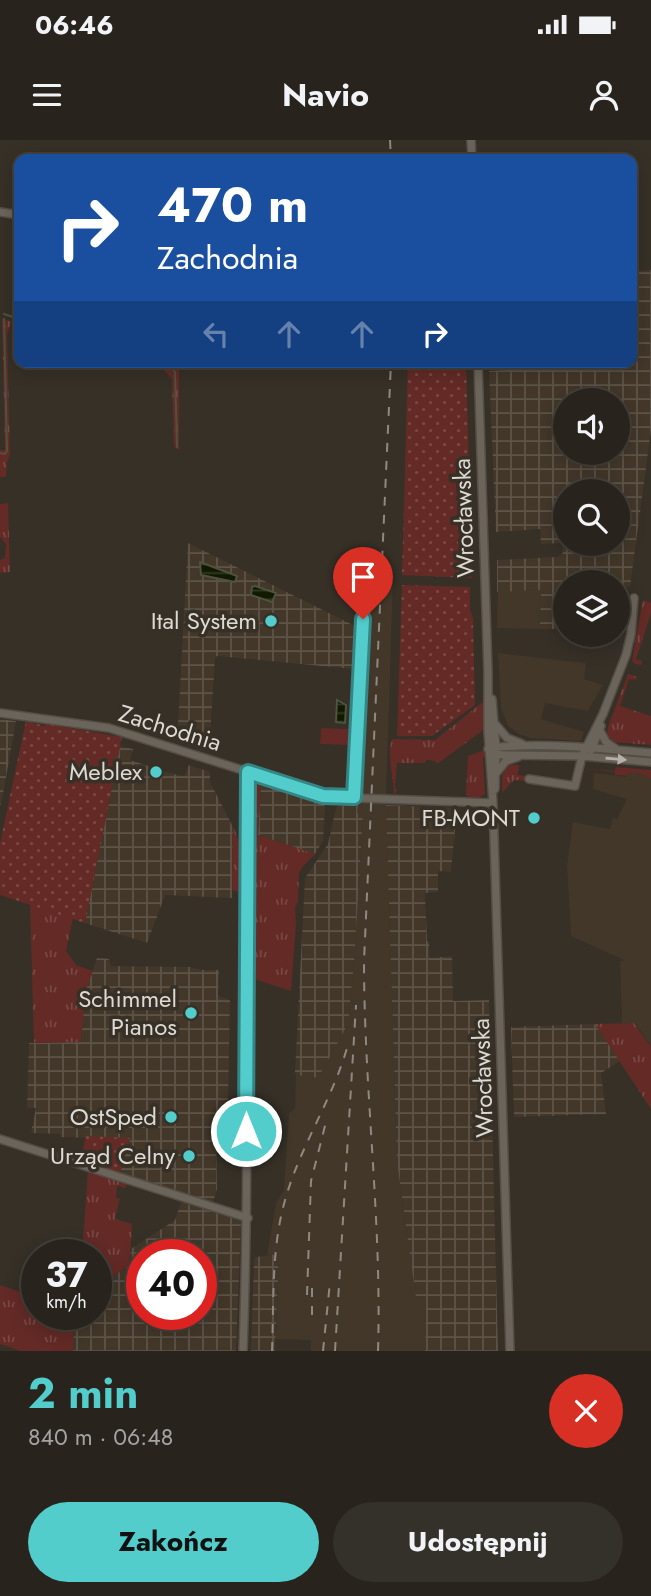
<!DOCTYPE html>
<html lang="pl">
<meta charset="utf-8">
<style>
body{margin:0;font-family:Jost,sans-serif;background:#34302a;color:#f1f3f6;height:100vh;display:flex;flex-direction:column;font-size:26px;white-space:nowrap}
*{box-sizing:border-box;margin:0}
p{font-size:23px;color:#a5a4a4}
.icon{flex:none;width:38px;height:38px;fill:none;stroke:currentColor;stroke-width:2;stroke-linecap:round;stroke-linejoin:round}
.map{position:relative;height:1211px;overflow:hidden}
.drawer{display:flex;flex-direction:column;background:#28241d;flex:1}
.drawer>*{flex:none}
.guide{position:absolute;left:14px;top:14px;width:623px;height:214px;border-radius:14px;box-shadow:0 4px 18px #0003,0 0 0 2px #44413b;background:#1a4fa0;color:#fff;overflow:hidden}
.buttons{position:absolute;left:553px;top:248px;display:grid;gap:14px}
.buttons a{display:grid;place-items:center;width:77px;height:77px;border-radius:50%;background:#28241d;box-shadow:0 4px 18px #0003,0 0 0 2px #44413b;font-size:35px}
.speed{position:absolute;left:21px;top:1099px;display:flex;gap:14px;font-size:35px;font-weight:700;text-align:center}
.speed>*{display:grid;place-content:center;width:91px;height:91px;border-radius:50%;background:#28241d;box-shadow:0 4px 18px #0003,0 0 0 2px #44413b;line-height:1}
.speed small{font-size:18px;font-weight:400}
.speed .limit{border:10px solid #d22;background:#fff;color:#111}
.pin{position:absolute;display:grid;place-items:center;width:60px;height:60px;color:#fff;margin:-72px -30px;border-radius:50% 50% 50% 0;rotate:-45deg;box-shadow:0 0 7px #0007}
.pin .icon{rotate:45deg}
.me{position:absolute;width:77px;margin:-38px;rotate:0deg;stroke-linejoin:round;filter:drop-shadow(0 0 5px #0008)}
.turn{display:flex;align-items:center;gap:24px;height:147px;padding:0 28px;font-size:32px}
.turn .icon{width:91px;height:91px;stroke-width:2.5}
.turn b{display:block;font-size:49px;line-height:60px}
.lanes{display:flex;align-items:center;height:66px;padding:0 28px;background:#0003;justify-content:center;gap:35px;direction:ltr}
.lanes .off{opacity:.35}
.round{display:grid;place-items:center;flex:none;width:74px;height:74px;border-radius:37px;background:#34302a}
.head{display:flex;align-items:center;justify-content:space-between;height:119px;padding:0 28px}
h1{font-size:42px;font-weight:700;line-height:52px;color:#52cdcc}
.cta{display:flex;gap:14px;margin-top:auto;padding:14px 28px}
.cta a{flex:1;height:80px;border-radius:42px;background:#52cdcc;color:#111;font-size:28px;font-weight:700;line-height:80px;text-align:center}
.cta a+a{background:#34302a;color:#f1f3f6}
.status{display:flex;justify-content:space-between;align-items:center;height:49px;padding:0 35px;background:#28241d;direction:ltr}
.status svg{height:19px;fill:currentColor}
header{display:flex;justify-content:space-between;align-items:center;height:91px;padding:0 28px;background:#28241d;font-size:32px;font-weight:700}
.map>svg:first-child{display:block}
.built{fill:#423729}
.industrial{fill:url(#industrial-grid);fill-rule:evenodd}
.grass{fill:url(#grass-tufts)}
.park{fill:#632a26}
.garden{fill:url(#garden-dots)}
.water{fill:url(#water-rules);stroke:#4e533f;stroke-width:2}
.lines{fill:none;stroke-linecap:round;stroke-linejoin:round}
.stream{stroke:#4e533f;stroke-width:2}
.minor-casing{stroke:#534e46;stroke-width:10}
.minor{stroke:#6b645a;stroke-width:7}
.rail{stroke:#8e8982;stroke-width:2;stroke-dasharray:9 9;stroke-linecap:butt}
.oneway{fill:#b5b0a9}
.route-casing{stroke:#358585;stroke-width:18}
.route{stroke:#52cdcc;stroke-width:12}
.poi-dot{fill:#52cdcc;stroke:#363027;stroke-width:2.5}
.labels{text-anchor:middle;stroke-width:7;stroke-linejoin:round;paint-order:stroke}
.street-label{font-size:24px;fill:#ddd9d3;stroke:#363027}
.poi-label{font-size:24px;fill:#ddd9d3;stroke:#363027;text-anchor:end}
</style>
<div class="status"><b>06:46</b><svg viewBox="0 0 49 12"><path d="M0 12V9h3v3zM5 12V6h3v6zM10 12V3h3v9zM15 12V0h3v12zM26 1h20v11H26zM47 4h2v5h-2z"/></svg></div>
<header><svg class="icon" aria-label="menu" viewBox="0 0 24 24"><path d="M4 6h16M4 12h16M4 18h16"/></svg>Navio<svg class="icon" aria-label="person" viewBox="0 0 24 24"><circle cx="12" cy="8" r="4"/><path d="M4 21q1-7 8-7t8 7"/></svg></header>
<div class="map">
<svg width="651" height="1211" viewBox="0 0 651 1211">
<defs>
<pattern id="industrial-grid" width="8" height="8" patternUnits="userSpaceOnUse" patternTransform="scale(1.75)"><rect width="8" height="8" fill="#423729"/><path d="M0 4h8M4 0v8" fill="none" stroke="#5d5347"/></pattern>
<pattern id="grass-tufts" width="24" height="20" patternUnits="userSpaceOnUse" patternTransform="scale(1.75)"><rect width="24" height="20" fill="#632a26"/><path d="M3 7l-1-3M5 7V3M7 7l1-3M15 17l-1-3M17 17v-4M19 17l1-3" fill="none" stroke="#794845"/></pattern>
<pattern id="garden-dots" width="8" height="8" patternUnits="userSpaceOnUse" patternTransform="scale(1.75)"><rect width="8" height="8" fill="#632a26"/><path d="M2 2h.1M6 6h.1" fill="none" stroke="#794845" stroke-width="1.8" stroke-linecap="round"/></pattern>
<pattern id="water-rules" width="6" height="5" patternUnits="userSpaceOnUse" patternTransform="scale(1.75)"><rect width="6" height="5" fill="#111900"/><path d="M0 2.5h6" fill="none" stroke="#333a24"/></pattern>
</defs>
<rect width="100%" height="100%" fill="#363027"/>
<path class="built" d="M377 438 393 441 386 654 397 1022 416 1158 426 1160 425 1211H311V1200L276 1199 279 1115H267L276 1063 284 1050 289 973 295 969 296 935 318 938 348 884 354 823 363 676 357 672V654L363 513 370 441Z
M541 450 540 489 497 488 498 451Z
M498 513 586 523 584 539 603 545 588 571 545 563 541 579 584 592 581 601 531 598 519 594 508 586 501 568Z
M627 632 639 633 651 639V906L635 883H622L620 822 624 820 571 796 567 725 573 682 610 689 613 678 617 679 627 659 593 649 594 633 626 637Z"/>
<path class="industrial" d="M651 130V290L630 447H618V443H565V449L554 450 556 489H540L541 450 497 452V420L557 417 563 413 562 403 541 404 540 389 496 392 489 231 544 228 545 222H632V131ZM565 261H618V313H565ZM565 352H618V404H565Z
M188 403 355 486 353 529 217 516 215 518 209 612 177 602Z
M0 579 16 581 1 665H0Z
M120 606 133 609 130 620 173 634 184 636 189 625 210 632V642L233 687 232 758 165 755 147 803 85 783Z
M261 641 323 662 325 667 323 701 315 714 258 695Z
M358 665 357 672 363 676 354 823 348 884 318 938 296 935 295 932 305 738 328 704 336 668 338 666Z
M386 665 457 668 451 732 438 731V752L425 753 427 801 429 803 430 818 452 816 453 861 489 860 498 1211H425L426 1160 416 1158 397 1022Z
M97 818 109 819 111 826 190 827 203 830H219L218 856 230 860 229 906 228 973 224 1003 216 1004 217 1049 213 1062 120 1033 130 999 60 997V994L31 993 36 968H27L29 903 81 902 85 852Z
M595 884 620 921 601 933 606 974 514 977 511 887Z
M181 1062 241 1081 236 1211H73L74 1174H96V1148L130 1125 131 1109 175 1080ZM142 1115H201V1174H142Z
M279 1114 275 1211H251L254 1120 255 1117Z"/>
<path class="grass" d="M2 178 11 182 7 195 10 314 7 322 6 337H0V310H5Z
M146 222H179V310L175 308 174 304 172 239 163 229Z
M8 363 10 432 0 433V420L5 418 6 404 0 397V364Z
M643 460 651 463V473L636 519 642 521 641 525 635 524 632 521Z
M628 534 637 537 636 540 629 539 620 566 651 576V605L614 602 607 596 608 587Z
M484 561 485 581 482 591 437 624 435 621 426 620 425 623H397L395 648 397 650 395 654 394 653C393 637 387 614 392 599L435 600Z
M482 611H486V617L483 618 485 654 479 658 468 657 466 655 468 616Z
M509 625H519L518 635 528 636V641L514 640 502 653V635Z
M616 627 651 630V639L639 633H628L627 636 615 635V632L581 629 615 631Z
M261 641 258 695 315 714 303 726 299 733 298 762 295 768 296 783 291 851 251 838 252 646Z
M233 687C243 705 244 732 239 752L232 750Z
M30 764 73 778 66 811 76 825 93 831 85 852 81 902 34 903Z
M634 883 651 907V969L595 884Z
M88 1030 126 1043V1048L117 1046 116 1058H120L115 1079 132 1084 130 1125 96 1148V1115H82Z
M0 1145 37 1158V1174H74L73 1211H21L0 1204Z"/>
<path class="park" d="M321 588 349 589 348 605 320 604Z"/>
<path class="garden" d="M408 222H466L472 438 402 435Z
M402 445 470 447V470L473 478 475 565 432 596H397Z
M26 581 45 586 47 584 122 597 85 783 0 755V703Z
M86 996 130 998 120 1033 80 1020Z"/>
<path class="water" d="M200 422 237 436 235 442 201 435Z
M255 446 276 453 272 462 251 455 252 447Z
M337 560 346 565 345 583 336 582Z"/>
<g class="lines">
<path class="stream" d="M4 174 19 179
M153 222 173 229 175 232 177 307
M0 313 5 314 7 311 4 179"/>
<defs>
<path id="minor" d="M471 0 472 19
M0 72 19 75
M478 222 488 532V591L493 663 510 1211
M492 559 496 608 495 649
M0 573 109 588 328 657 493 663
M496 585 507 598 522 604
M600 591 606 602 616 609
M489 608C543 602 598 608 651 613
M488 609 496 614 504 615 582 616 651 622
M591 610 601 586
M497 632 506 621 518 617
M529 639 575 646 582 616 603 574 626 515 631 494 634 458
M354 657 360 516 370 436
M0 999 248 1078
M243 1211C250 1018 245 825 248 632"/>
</defs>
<use href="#minor" class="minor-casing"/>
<use href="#minor" class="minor"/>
<path class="rail" d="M390 0 391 19
M307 1155 311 1041 327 978
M312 1175V1147
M272 1211C274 1160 271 1106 286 1057 301 1005 332 960 347 908
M323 1211 330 1142
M335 1211 356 865
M378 1211C382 1081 364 951 364 821L391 222"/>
</g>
<defs><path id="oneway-solid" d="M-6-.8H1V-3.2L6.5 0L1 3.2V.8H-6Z" transform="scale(1.75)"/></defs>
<use class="oneway" href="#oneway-solid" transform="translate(616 619) rotate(5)"/>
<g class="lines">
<defs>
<path id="route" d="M246 991 248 632 323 656 354 657 363 479"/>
</defs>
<use href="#route" class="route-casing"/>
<use href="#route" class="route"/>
</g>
<g class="poi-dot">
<circle cx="271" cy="481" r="7"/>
<circle cx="156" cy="632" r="7"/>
<circle cx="534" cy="678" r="7"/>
<circle cx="191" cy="873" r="7"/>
<circle cx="171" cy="977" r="7"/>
<circle cx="189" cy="1016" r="7"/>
</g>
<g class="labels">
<g class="street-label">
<text transform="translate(464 378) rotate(-92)" y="8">Wrocławska</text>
<text transform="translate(170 588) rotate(17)" y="8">Zachodnia</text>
<text transform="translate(483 938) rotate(-92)" y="8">Wrocławska</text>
</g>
<g class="poi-label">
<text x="257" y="489">Ital System</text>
<text x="142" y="640">Meblex</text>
<text x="520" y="686">FB-MONT</text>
<text x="177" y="867">Schimmel<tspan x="177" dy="28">Pianos</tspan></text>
<text x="157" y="985">OstSped</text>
<text x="175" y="1024">Urząd Celny</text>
</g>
</g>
</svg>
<div class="buttons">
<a><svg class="icon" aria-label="sound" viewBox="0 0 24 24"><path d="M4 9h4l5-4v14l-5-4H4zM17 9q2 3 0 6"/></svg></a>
<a><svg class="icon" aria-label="search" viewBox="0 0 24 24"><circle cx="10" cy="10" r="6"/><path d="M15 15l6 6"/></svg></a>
<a><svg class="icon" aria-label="layers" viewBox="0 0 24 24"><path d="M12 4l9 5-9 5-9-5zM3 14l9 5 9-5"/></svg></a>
</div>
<div class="speed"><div>37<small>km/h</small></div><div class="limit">40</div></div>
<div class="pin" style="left:363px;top:479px;background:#d93025"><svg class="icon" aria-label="arrive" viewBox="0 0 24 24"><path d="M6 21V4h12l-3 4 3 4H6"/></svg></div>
<svg class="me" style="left:246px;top:991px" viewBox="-20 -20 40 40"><circle r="17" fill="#52cdcc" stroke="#fff" stroke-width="3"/><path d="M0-11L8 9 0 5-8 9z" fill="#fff"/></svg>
<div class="guide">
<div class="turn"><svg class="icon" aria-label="right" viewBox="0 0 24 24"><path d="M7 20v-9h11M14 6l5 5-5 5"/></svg><div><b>470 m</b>Zachodnia</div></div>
<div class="lanes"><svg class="icon off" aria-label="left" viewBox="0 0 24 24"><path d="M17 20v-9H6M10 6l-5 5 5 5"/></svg><svg class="icon off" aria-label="ahead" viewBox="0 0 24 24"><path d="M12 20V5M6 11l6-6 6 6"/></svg><svg class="icon off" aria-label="ahead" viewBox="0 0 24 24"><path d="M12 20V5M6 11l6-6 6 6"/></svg><svg class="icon" aria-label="right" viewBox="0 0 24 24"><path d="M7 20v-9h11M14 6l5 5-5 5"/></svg></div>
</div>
</div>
<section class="drawer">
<div class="head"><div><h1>2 min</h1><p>840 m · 06:48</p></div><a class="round" style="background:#d93025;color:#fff"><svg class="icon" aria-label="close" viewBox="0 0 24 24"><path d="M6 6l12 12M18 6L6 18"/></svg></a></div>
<div class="cta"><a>Zakończ</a><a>Udostępnij</a></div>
</section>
